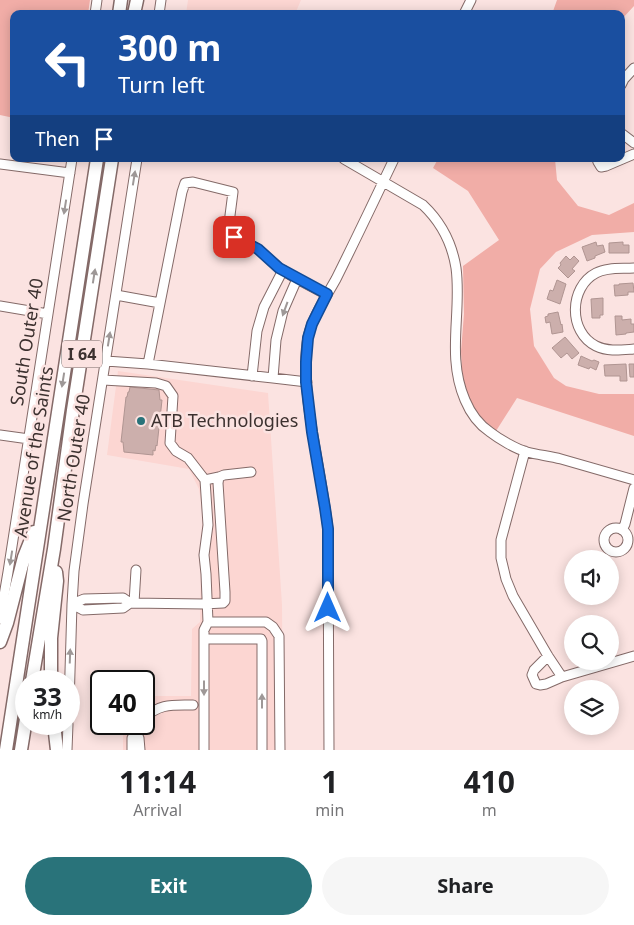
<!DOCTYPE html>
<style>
body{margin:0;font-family:"Noto Sans",sans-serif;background:#f6f6f6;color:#202124;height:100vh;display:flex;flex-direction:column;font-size:19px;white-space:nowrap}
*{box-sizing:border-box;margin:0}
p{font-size:16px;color:#757577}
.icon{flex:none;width:28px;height:28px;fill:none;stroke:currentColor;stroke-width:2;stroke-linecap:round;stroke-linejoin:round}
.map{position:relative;height:750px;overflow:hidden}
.details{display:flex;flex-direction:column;background:#fff;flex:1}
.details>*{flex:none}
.banner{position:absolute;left:10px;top:10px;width:615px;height:152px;border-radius:10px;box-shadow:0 2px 12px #0003;background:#1a4fa0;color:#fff;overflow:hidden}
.buttons{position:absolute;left:564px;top:550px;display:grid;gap:10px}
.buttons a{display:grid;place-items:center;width:55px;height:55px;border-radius:50%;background:#fff;box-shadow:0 2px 12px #0003;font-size:25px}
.speed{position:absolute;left:15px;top:670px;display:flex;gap:10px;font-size:25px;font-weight:700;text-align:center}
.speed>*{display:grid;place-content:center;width:65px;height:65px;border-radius:50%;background:#fff;box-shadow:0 2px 12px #0003;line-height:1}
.speed small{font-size:12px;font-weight:400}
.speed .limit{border:2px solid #111;border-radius:8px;background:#fff;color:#111}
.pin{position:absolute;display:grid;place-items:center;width:42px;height:42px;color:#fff;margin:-21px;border-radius:10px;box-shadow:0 2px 8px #0006}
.me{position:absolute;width:55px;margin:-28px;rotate:0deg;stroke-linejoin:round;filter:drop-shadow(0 0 4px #0008)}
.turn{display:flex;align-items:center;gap:18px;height:105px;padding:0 25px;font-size:22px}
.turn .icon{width:65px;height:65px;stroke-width:2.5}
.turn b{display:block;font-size:35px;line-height:42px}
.then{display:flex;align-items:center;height:48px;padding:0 25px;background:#0003;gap:10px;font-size:19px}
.eta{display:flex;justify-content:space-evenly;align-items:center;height:85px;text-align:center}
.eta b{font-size:30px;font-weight:700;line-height:35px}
.action{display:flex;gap:10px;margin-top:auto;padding:10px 25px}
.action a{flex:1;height:58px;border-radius:30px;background:#29737a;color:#fff;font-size:20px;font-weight:700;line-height:58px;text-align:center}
.action a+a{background:#f6f6f6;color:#202124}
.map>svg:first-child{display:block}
.built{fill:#fcd6d2}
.green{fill:#f1ada7}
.building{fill:#ccafac;stroke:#b09592}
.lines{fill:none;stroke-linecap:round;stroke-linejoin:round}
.minor-casing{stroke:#846a68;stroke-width:11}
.highway-casing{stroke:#846a68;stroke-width:15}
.minor{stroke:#fff;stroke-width:9}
.highway{stroke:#fff;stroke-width:12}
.oneway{fill:#9e9897}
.route-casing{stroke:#114b97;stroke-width:12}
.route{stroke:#1a73e8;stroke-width:9}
.poi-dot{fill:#29737a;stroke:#fbe3e1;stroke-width:2}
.labels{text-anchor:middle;stroke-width:5;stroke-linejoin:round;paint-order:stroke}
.shield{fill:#fbe3e1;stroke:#756664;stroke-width:1}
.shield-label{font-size:16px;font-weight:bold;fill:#3c312f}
.street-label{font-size:18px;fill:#3c312f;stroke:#fbe3e1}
.poi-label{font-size:18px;fill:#3c312f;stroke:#fbe3e1;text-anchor:start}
</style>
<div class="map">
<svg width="634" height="750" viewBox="0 0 634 750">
<rect width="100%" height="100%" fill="#fbe3e1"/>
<path class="built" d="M188 0H301L295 14H186Z
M118 371 268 393 282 605 283 750H123V724H144V696H191L192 629 200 622 201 545 203 517 199 489 189 469 107 455Z"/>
<path class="green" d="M0 0H90L88 14H14V118L0 115Z
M557 0H634V6L621 20V14H552Z
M438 159H555L557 180 578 206 609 215 634 203V232L592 235 556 252 540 269 530 309 534 346 554 378 566 386 599 394H634V436L517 398 496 431 478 415 467 394 462 372 461 351 464 314 463 266 499 240 468 191 433 168Z"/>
<path class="building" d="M596 242 597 246 603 245 605 252 595 256V258L587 261 582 247Z
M623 242V245H629V253H609V243Z
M566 256 570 260 574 256 579 261 572 269 575 271 568 278 558 268 561 265 560 263Z
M557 280 566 284 560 304 547 299 550 290 553 291Z
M633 283 634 292H628V295L615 296 614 285H619V284Z
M603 298V315H600V318H592L591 299Z
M558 312 561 325 562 324 563 332 552 334 550 322 546 323 545 317 548 316V314Z
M615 316H622V320L631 319V324H634V332L626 333V334L616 335Z
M565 337 579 353 572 359 567 353 561 358 552 348Z
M581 356 592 361 594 360 599 362 596 370 590 367 589 369 578 365Z
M626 364 627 381H620V376H605L604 365Z
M629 364H634V377H630Z
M130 387 159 390 160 400H162L157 446 156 445 155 451 153 450V455L124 452 123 442H121L126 397H127L128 392H129Z"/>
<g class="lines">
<defs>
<path id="minor" d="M95 14 97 0
M159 14 161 0
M464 14 471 0
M621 85 624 79 634 68
M621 133 634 143
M344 159 423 205C441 222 452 243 456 268 462 312 446 356 465 400 470 412 478 424 490 432 499 439 516 449 527 452 538 455 550 456 561 459 585 466 609 473 634 480
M597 159 598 162 601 167 606 166 634 154
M0 164 70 173
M634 268C622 269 607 267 596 273 569 287 568 332 596 346 608 352 621 350 634 349
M116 295 160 303
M0 306 48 314
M106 361 148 364
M252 376 257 331 264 307 283 270
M273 378 148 364 182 192 185 183 193 182 233 192 228 231 234 237 258 249 279 268 297 279
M103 380 156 383 166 386 173 396 170 443 176 451 188 458 205 480
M307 382 273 378 276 340 283 311 297 279 327 295
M0 435 29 439
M525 451 501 540V558L506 579 513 596 548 656 562 677
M219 477 205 480 208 525 204 555 206 574 208 622H266L273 627 279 636 280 750
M604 540a12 12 0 1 1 24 0a12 12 0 1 1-24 0Z
M622 530 625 524 634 488
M123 598 130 603 123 608 83 610 72 604 84 599Z
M130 603 204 604 223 603 225 601V592L218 483 219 477 224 475 251 472
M134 603 136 570
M0 619 8 572 72 159
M204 639H261L262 641V750
M548 656 534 670 532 675 536 684 540 685 546 684 562 677 634 656
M69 705 72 604 74 571 83 504 137 159
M144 719C158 703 174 705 193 705
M136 733 139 738 140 750
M67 750 68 724
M132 750V738L136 733 140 724
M204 750V630L208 622
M329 750 328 529C323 486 313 444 308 401 306 380 304 358 308 337 313 316 326 297 336 279 356 239 375 199 394 159"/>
<path id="highway" d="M119 14 121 0
M134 14 137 0
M0 642 7 623 24 557 34 532
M32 681 54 549 73 410 112 159
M51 681V638L57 581 56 572
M54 724 57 750
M6 750 97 159
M21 750 26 719"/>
</defs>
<use href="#minor" class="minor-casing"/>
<use href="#highway" class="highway-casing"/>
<use href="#minor" class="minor"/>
<use href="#highway" class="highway"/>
</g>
<defs><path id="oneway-solid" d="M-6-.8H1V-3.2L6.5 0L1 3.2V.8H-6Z" transform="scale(1.25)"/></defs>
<g class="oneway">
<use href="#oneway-solid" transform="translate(134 178) rotate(-81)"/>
<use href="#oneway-solid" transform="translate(65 207) rotate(99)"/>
<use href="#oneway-solid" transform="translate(94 276) rotate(-81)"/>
<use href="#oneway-solid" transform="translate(285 309) rotate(110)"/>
<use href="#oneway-solid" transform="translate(109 339) rotate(-81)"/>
<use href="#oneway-solid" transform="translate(63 380) rotate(99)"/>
<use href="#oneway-solid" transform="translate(11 558) rotate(99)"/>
<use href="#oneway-solid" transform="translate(70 656) rotate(-88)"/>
<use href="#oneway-solid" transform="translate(204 688) rotate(90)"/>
<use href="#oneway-solid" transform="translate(262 701) rotate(-90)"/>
</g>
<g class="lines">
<defs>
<path id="route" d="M234 237 258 249 279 268 327 294 312 324 308 338 306 362V382L312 432 325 508 328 529V608"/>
</defs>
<use href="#route" class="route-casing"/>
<use href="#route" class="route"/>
</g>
<circle class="poi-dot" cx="141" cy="421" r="5"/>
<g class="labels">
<rect class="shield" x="62" y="340.5" width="40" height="27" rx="4"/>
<g class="shield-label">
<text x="82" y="360">I 64</text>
</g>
<g class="street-label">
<text transform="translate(27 342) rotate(-81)" y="6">South Outer 40</text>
<text transform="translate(34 452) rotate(-81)" y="6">Avenue of the Saints</text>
<text transform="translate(74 458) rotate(-81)" y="6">North Outer 40</text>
</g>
<g class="poi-label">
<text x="151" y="427">ATB Technologies</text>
</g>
</g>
</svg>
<div class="buttons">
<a><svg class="icon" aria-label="sound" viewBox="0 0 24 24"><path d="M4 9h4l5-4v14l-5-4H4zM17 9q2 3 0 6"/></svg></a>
<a><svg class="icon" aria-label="search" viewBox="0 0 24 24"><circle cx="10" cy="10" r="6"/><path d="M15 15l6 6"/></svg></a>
<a><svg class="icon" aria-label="layers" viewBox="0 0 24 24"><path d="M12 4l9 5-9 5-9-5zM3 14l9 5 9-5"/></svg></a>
</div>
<div class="speed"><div>33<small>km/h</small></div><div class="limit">40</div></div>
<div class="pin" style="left:234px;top:237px;background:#d93025"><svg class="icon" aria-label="arrive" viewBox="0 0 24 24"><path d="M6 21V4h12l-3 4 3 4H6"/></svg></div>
<svg class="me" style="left:328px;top:608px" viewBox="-20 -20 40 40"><path d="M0-17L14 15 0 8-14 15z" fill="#1a73e8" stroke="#fff" stroke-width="4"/></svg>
<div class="banner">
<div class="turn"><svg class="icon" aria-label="left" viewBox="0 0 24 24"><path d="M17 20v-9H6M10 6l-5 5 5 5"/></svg><div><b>300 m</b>Turn left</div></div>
<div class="then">Then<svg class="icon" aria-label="arrive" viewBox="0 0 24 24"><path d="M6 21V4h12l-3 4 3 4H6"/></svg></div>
</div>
</div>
<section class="details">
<div class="eta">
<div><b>11:14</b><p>Arrival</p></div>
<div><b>1</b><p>min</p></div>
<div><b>410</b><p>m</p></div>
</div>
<div class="action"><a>Exit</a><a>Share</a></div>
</section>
